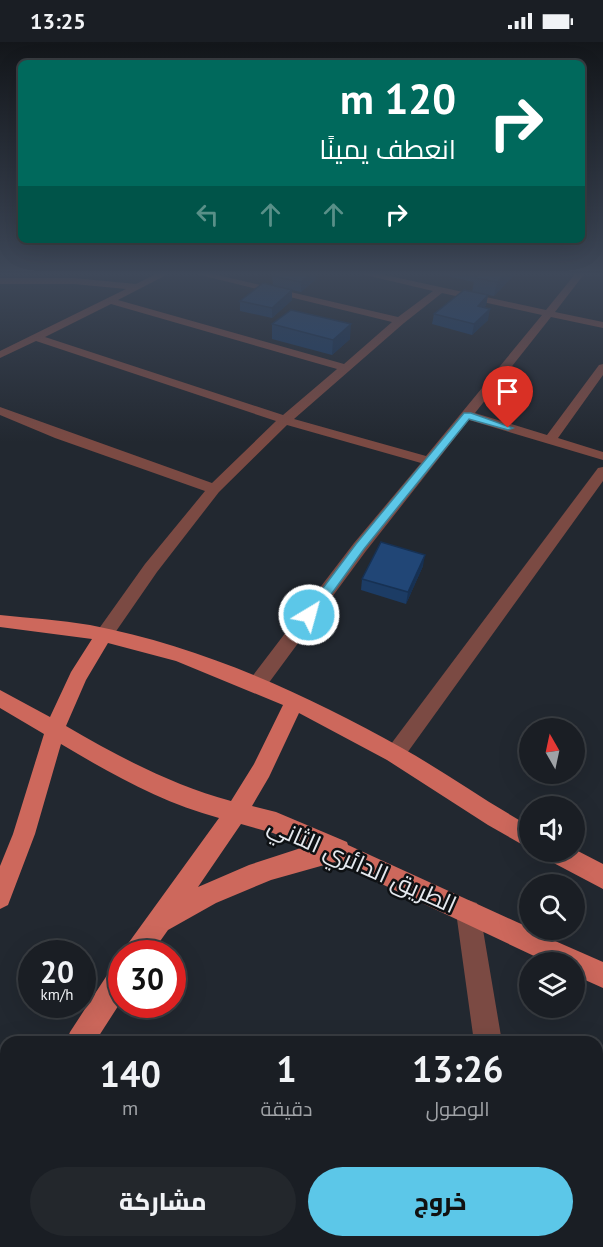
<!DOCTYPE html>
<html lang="ar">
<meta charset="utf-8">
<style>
body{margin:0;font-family:"PT Sans",Cairo,sans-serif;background:#23272c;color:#f1f3f6;direction:rtl;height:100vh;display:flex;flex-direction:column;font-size:22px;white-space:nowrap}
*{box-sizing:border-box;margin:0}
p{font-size:20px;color:#9fa2a6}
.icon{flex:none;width:33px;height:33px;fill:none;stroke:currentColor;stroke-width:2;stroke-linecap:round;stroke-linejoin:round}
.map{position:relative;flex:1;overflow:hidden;direction:ltr}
.panel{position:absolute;left:0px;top:994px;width:603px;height:212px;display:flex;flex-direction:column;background:#1a1e24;border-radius:18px 18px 0 0;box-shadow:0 6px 24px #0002,0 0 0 2px #383c41;direction:rtl}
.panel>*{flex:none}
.top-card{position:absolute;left:18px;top:18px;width:567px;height:183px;border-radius:9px;box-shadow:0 6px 24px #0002,0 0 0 2px #383c41;direction:rtl;background:#00695c;color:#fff;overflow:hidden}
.needle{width:39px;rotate:351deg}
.tools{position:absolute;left:519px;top:676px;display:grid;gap:12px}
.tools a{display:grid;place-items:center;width:66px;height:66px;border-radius:50%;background:#1a1e24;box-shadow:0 6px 24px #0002,0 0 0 2px #383c41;font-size:30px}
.speed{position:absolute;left:18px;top:898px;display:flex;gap:12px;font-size:30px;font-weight:700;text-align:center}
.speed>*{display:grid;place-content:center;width:78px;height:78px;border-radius:50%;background:#1a1e24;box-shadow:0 6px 24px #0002,0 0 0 2px #383c41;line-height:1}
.speed small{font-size:15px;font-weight:400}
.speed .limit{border:9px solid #d22;background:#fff;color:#111}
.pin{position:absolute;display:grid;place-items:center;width:51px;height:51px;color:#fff;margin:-62px -26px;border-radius:50% 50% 50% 0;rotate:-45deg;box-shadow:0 0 6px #0007}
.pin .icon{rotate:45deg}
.me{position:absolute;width:66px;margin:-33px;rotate:37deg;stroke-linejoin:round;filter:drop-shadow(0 0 4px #0008)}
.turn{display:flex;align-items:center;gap:21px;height:126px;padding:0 30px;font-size:27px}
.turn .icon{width:78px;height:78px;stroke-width:2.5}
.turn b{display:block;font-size:42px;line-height:51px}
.lanes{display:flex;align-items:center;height:57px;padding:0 30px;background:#0003;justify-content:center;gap:30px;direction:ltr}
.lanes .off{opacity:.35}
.eta{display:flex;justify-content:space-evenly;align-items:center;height:102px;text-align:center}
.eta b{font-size:36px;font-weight:800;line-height:42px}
.action{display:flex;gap:12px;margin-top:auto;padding:12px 30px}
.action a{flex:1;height:69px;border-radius:36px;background:#5cc7e8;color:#111;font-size:24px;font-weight:800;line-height:69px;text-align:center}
.action a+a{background:#23272c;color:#f1f3f6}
.status{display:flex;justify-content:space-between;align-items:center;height:42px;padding:0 30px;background:#1a1e24;direction:ltr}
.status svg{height:16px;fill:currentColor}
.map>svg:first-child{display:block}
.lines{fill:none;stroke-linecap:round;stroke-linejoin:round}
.minor{fill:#7b4a43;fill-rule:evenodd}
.major{fill:#cd685c;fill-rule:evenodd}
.wall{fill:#1c3c65}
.shaded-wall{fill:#173153}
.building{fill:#214676;stroke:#173153;stroke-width:1.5}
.route{fill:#5cc7e8;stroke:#3c8197;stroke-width:1.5}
.labels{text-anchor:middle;stroke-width:5;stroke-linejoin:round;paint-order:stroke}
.near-street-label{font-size:24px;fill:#e5e9ef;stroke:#0e1114}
</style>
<div class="status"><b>13:25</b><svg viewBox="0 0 49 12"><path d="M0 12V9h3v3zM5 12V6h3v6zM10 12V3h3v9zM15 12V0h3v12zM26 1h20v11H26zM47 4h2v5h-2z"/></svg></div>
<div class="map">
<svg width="603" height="1205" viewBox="0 0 603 1205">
<rect width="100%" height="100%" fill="#222830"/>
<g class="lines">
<path class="minor" d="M158 231H170L118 258 344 322 392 280 192 231H209L398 275 433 249 357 231H376L546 268 576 231H585L555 270 603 280V286L551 275 475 371 547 393 599 323 603 322V333L558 396 603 410V418L469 378 366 509 265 646 258 649 251 646 249 641 251 636 354 501 421 421 287 383 219 450 157 530 110 598 104 600 98 598 95 593 98 588 145 522 205 449 55 396 0 373V365L212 441 276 379 36 299 0 316V309L126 247 74 242H0V236H74L136 242ZM442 251 542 273 426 414 294 377 404 281ZM111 262 337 327 283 373 45 295Z
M603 425V439L402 718 395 721 388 718 385 712 388 706 598 426Z
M468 858 477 861 480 870 502 1000H474L456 870 459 861Z
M501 1200H533L534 1205H502Z"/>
<path class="major" d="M0 573C30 576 60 578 90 583 200 604 304 651 402 706 445 730 486 760 530 784V807L488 783 387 718 299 671 269 735 252 764 276 770 347 800 348 803 530 886V888L603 920V946L574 933V921H549L335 820 271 838 216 861 168 888 151 912H123L127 903 219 776C163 761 111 732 61 702L35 792 8 863 0 867V824L13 792 44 692 0 666V648L50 675 71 630 92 597 0 585ZM108 601 176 619 283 663 254 722 231 759C172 743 119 715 66 684L86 638ZM241 782 273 791 304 805 249 823 198 845Z
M574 807 603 822V847L548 818 545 810H574Z
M122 920V958L95 1000H66L70 990 113 924Z
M6 1130V1172L0 1175V1132Z"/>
</g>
<path class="wall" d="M433 231H516L494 254 488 253 486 263 484 266 488 278 472 293 432 282 434 272 472 250 474 240Z
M272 234 316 237 301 250 292 248V258L272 276 240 269V259L273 243Z
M272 282 350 297 332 313 272 297Z
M423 524 406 562 361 548 362 537Z"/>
<path class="shaded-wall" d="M312 231H316V237L301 250V240Z
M506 231H516L494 254 497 240Z
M292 248V258L272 276V266Z
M488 253 486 263 476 274 478 264Z
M490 267 488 278 472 293 474 282Z
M351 282 350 297 332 313 333 298Z
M425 513 423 524 406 562 408 550Z"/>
<path class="building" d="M276 231H312L301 240 272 234Z
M480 231H506L497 240 475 236Z
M263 241 292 248 272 266 240 259Z
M464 248 488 253 478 264 490 267 474 282 434 272Z
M291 268 351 282 333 298 272 282Z
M381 500 425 513 408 550 362 537Z"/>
<linearGradient id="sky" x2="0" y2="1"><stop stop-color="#13161a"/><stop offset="0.58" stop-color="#3e4859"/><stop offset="1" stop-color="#3e4859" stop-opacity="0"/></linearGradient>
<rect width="603" height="400" fill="url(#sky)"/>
<path class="route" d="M464 371H471L513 386 508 388 469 377 364 507 314 576H305L303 573 305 570 356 502Z"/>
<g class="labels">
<g class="near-street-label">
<text transform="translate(362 823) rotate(24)" y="8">الطريق الدائري الثاني</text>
</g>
</g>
</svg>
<div class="tools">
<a><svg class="needle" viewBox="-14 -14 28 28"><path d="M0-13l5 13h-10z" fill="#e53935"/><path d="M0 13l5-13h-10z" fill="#9fa2a6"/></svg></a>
<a><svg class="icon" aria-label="sound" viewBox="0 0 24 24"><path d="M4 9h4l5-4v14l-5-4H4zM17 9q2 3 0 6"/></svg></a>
<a><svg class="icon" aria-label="search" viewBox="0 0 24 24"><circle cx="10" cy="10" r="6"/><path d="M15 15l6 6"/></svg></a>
<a><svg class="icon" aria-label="layers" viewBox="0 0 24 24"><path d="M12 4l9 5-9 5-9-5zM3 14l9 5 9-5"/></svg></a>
</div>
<div class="speed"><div>20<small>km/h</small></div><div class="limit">30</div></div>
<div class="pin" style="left:508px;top:386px;background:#d93025"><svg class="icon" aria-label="arrive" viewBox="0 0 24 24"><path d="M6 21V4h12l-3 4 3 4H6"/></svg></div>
<svg class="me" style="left:309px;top:573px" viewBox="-20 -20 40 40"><circle r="17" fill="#5cc7e8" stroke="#fff" stroke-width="3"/><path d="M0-11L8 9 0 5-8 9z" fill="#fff"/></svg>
<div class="top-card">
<div class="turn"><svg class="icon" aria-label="right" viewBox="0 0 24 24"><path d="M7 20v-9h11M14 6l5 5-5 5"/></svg><div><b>120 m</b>انعطف يمينًا</div></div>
<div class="lanes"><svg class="icon off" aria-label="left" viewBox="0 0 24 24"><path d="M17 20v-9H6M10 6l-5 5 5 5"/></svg><svg class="icon off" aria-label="ahead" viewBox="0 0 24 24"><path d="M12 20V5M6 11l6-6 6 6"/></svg><svg class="icon off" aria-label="ahead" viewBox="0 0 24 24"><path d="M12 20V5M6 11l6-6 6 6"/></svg><svg class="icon" aria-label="right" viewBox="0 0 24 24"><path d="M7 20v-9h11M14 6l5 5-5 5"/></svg></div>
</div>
<section class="panel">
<div class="eta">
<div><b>13:26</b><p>الوصول</p></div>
<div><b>1</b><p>دقيقة</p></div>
<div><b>140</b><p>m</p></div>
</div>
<div class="action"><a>خروج</a><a>مشاركة</a></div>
</section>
</div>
